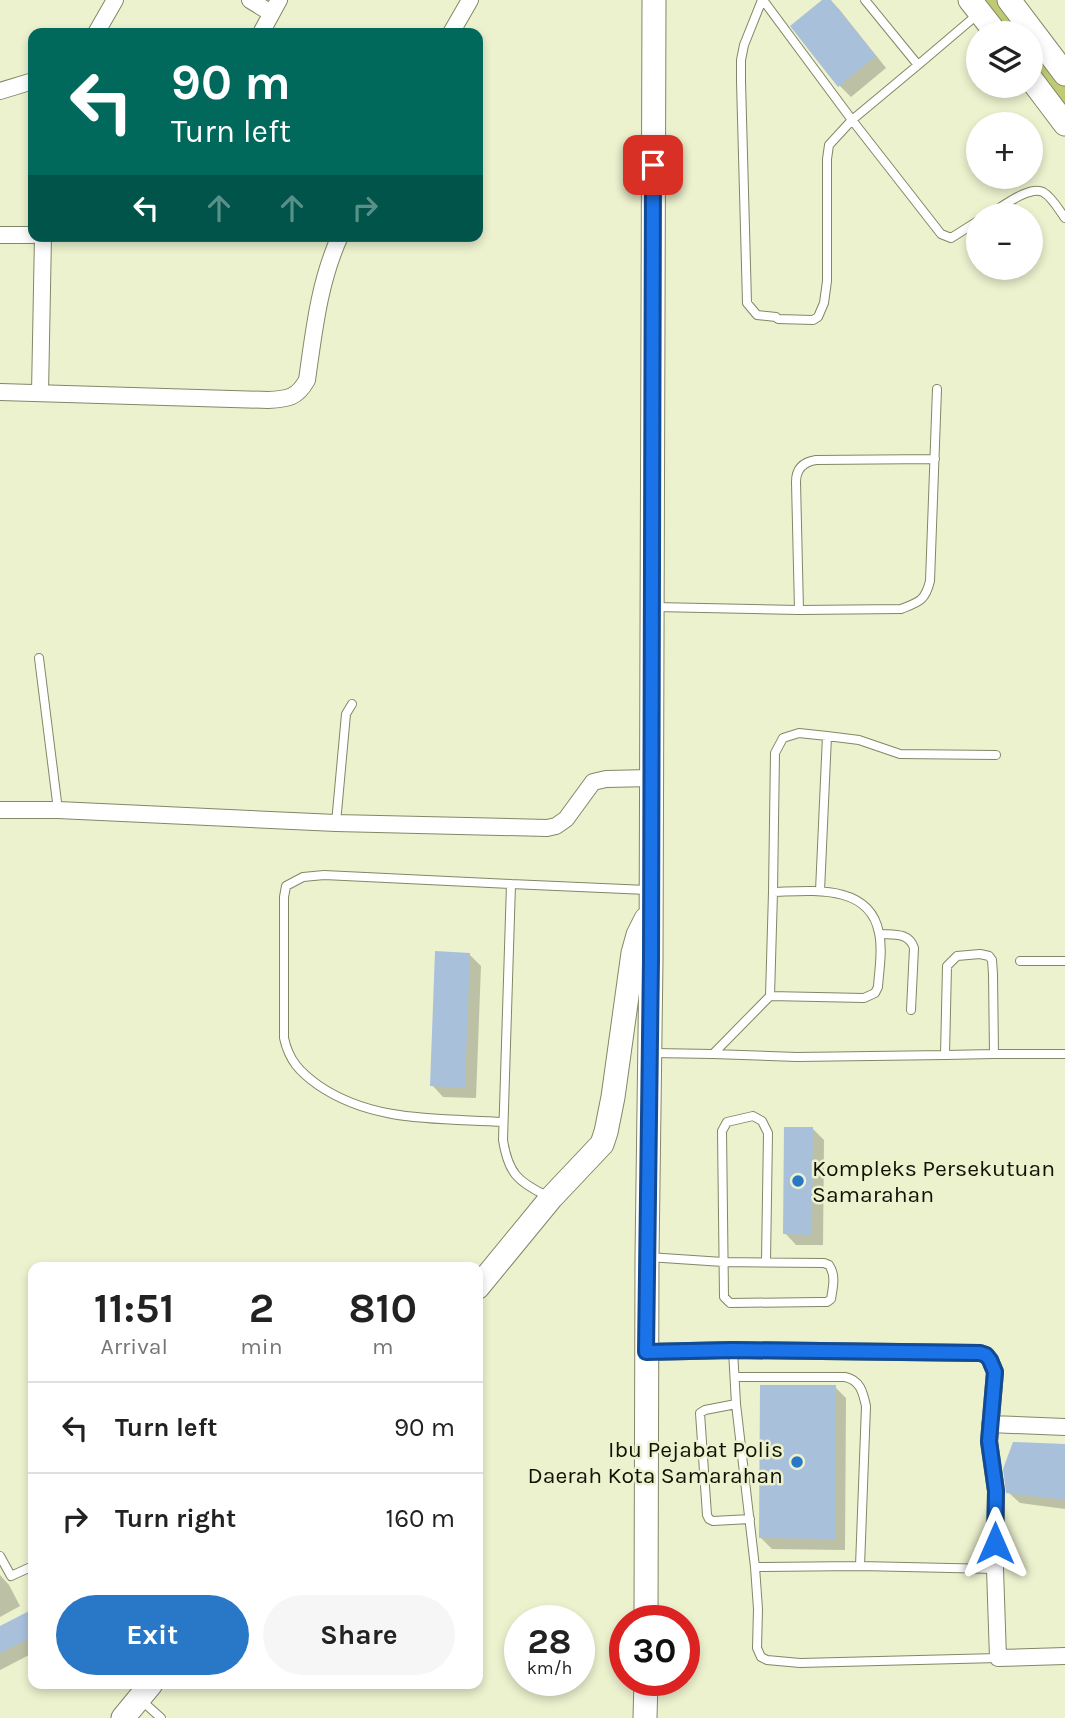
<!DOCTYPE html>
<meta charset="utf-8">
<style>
body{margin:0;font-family:Karla,sans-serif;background:#f6f6f6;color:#222;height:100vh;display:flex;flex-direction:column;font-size:26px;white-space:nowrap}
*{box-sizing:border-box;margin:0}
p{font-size:23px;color:#767676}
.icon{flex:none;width:38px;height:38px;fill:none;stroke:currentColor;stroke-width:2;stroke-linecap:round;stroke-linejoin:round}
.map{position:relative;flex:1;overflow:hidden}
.sheet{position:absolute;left:28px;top:1262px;width:455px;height:427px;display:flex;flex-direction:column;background:#fff;border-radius:14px;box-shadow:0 4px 10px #0003}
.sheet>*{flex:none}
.banner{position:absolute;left:28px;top:28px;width:455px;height:214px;border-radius:14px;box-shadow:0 4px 10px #0003;background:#00695c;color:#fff;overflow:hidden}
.tools{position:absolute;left:966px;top:21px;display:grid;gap:14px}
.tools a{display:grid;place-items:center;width:77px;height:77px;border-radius:50%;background:#fff;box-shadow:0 4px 10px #0003;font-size:35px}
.speed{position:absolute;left:504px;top:1605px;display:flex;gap:14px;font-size:35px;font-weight:700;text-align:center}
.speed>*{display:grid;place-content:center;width:91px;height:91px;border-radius:50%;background:#fff;box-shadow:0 4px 10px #0003;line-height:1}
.speed small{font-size:18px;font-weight:400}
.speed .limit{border:10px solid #d22;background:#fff;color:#111}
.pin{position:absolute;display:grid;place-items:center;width:60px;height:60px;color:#fff;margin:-30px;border-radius:14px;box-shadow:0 4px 10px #0006}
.me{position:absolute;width:77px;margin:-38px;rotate:0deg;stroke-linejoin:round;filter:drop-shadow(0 0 5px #0008)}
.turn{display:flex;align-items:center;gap:24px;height:147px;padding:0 28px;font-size:32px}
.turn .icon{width:91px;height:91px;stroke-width:2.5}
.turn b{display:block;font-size:49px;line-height:60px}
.lanes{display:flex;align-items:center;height:66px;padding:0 28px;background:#0003;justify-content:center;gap:35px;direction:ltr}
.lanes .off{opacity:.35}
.eta{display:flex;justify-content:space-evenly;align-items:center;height:119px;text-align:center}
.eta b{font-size:42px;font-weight:700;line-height:49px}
.action{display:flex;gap:14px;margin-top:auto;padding:14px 28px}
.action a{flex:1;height:80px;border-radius:42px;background:#2878c7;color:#fff;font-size:28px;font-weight:700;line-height:80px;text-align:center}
.action a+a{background:#f6f6f6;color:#222}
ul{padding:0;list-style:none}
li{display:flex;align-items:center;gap:21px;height:91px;padding:0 28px;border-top:2px solid #e0e0e0}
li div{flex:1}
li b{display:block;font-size:26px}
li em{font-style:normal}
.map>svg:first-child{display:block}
.green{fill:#c0ca73}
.shadow{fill:#0003}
.building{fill:#a9c0db}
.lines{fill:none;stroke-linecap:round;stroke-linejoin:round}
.lane-casing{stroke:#838767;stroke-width:10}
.street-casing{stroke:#838767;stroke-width:18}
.secondary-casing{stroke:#838767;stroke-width:25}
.lane{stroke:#fff;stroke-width:8}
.street{stroke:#fff;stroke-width:16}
.secondary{stroke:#fff;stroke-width:23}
.route-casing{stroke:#114b97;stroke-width:18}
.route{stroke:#1a73e8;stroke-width:12}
.poi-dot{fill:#2878c7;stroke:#ecf1ce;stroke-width:2.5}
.labels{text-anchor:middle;stroke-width:5;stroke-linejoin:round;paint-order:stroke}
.poi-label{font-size:23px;fill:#101206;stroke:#ecf1ce;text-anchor:start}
</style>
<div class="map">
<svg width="1065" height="1718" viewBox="0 0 1065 1718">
<rect width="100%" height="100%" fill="#ecf1ce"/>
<path class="green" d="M979 0H1001L1027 33H1005Z
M1031 39 1065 83V111L1031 66Z"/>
<path class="shadow" d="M825 0H830L839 9 886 68 851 97 839 85Z
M469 954 481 966 476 1098 443 1097 432 1085Z
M813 1129 824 1140 823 1245H796L785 1233Z
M835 1387 846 1398 845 1550 772 1549 761 1538Z
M1065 1446V1509L1020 1503 1008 1492Z
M0 1575 9 1585 20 1606 0 1617Z
M33 1611V1653L0 1670V1628Z"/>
<path class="building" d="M822 0H831L876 56 838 87 790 26Z
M435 951 470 953 465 1088 430 1086Z
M784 1127H813L812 1235 783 1234Z
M760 1385H836L835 1539 759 1538Z
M1013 1442 1065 1444V1500L1006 1493 1003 1469Z
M33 1609V1637L0 1653V1626Z"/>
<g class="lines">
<defs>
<path id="lane" d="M762 0 744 45 741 60V81L747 303 757 315 776 317 778 319 813 320 818 317 824 303 827 281V159L829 145 852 120 918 65
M763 0 852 120 941 234 951 238 978 221
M865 0 918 65 978 14
M988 215C1001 208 1029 185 1043 192 1052 197 1059 210 1065 218
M655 607 799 610 901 609C919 602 925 601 930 581L937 389
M799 610 796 482C796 469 803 462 816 460L935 459
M39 658 58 810
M827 736 859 740 900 754 996 755
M336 823 346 714 352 704
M773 892 775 753 783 738 799 733 827 736 820 891
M880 934C893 935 909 932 914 948L911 1010
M1020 961H1065
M653 1053 713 1054 770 996 773 892C810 891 870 883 879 933 883 950 879 970 878 987L875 993 864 998 770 996
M713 1054 797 1057 945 1055 947 966 957 956 980 954 989 956 992 960 993 974 994 1054 945 1055
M994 1054H1065
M503 1122C439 1118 373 1123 318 1085 300 1072 289 1061 284 1038V897L286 886 303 877 324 875 511 884
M547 1196C518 1182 508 1173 503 1140L511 884 647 890
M648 1257 723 1262 824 1263 829 1265C836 1275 833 1287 831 1299L827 1302H819L730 1303 724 1297 722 1131 727 1122 753 1116 762 1121 768 1133 766 1261
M733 1350 736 1404 755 1567 860 1566 995 1569
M735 1377H845C860 1380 863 1392 866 1406L860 1566
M736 1404 705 1410 700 1413 707 1515 709 1519 713 1521 750 1519
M0 1556 11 1576 33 1566
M755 1567 758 1609 757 1648 761 1657 767 1660 800 1663 998 1658
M141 1700 161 1718"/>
<path id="street" d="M250 0 271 13
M96 33 115 0
M261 33 279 0
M451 33 470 0
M0 91 33 81
M0 235H33
M0 392 268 400C288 399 297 398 307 380 314 331 319 282 340 236
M40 393 43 236
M0 810H58L336 823 547 828 556 826 566 819 593 782 606 779 651 778
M646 1352 733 1350 980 1353 986 1355 990 1360 995 1372 989 1442 996 1491 995 1569 998 1658 1065 1656
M990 1424 1065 1427"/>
<path id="secondary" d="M970 0 996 33
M1009 0 1065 74
M1031 79 1065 124
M478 1287 551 1198 602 1144 606 1132 613 1097 633 953 638 935 646 919
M646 1620 647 1257 651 960 654 0
M123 1718 151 1684
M645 1718 646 1680"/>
</defs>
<use href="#lane" class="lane-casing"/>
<use href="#street" class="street-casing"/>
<use href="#secondary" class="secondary-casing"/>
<use href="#lane" class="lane"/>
<use href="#street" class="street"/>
<use href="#secondary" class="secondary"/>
</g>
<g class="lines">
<defs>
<path id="route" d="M653 165 651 960 646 1352 733 1350 980 1353 986 1355 990 1360 995 1372 989 1441 996 1491 995 1543"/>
</defs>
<use href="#route" class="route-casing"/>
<use href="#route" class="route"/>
</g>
<g class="poi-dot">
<circle cx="798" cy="1181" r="7"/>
<circle cx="797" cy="1462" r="7"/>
</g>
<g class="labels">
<g class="poi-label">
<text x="812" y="1176">Kompleks Persekutuan<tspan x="812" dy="26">Samarahan</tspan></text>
<text x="783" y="1457" text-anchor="end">Ibu Pejabat Polis<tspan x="783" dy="26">Daerah Kota Samarahan</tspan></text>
</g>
</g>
</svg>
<div class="tools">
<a><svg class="icon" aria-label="layers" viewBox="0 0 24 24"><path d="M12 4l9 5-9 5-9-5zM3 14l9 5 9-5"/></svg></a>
<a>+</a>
<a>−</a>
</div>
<div class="speed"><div>28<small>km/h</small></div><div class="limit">30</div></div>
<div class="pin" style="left:653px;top:165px;background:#d93025"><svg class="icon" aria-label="arrive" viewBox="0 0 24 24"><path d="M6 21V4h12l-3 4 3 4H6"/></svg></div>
<svg class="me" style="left:995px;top:1543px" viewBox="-20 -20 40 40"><path d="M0-17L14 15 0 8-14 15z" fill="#1a73e8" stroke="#fff" stroke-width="4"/></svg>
<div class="banner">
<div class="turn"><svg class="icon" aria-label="left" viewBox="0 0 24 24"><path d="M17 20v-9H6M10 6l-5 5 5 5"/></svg><div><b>90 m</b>Turn left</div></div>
<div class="lanes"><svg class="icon" aria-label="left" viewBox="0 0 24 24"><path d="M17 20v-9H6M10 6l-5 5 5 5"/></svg><svg class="icon off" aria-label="ahead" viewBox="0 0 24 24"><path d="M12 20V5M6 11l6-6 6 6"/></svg><svg class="icon off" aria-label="ahead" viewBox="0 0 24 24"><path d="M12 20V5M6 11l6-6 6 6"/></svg><svg class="icon off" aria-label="right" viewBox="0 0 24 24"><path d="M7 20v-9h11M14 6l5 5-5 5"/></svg></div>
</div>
<section class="sheet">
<div class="eta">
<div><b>11:51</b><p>Arrival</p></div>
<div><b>2</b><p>min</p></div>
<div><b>810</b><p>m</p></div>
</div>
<ul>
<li><svg class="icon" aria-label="left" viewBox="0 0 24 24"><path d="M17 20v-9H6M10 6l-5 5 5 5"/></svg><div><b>Turn left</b></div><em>90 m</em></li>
<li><svg class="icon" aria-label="right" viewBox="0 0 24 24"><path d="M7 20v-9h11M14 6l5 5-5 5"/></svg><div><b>Turn right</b></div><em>160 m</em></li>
</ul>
<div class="action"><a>Exit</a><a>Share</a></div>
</section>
</div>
